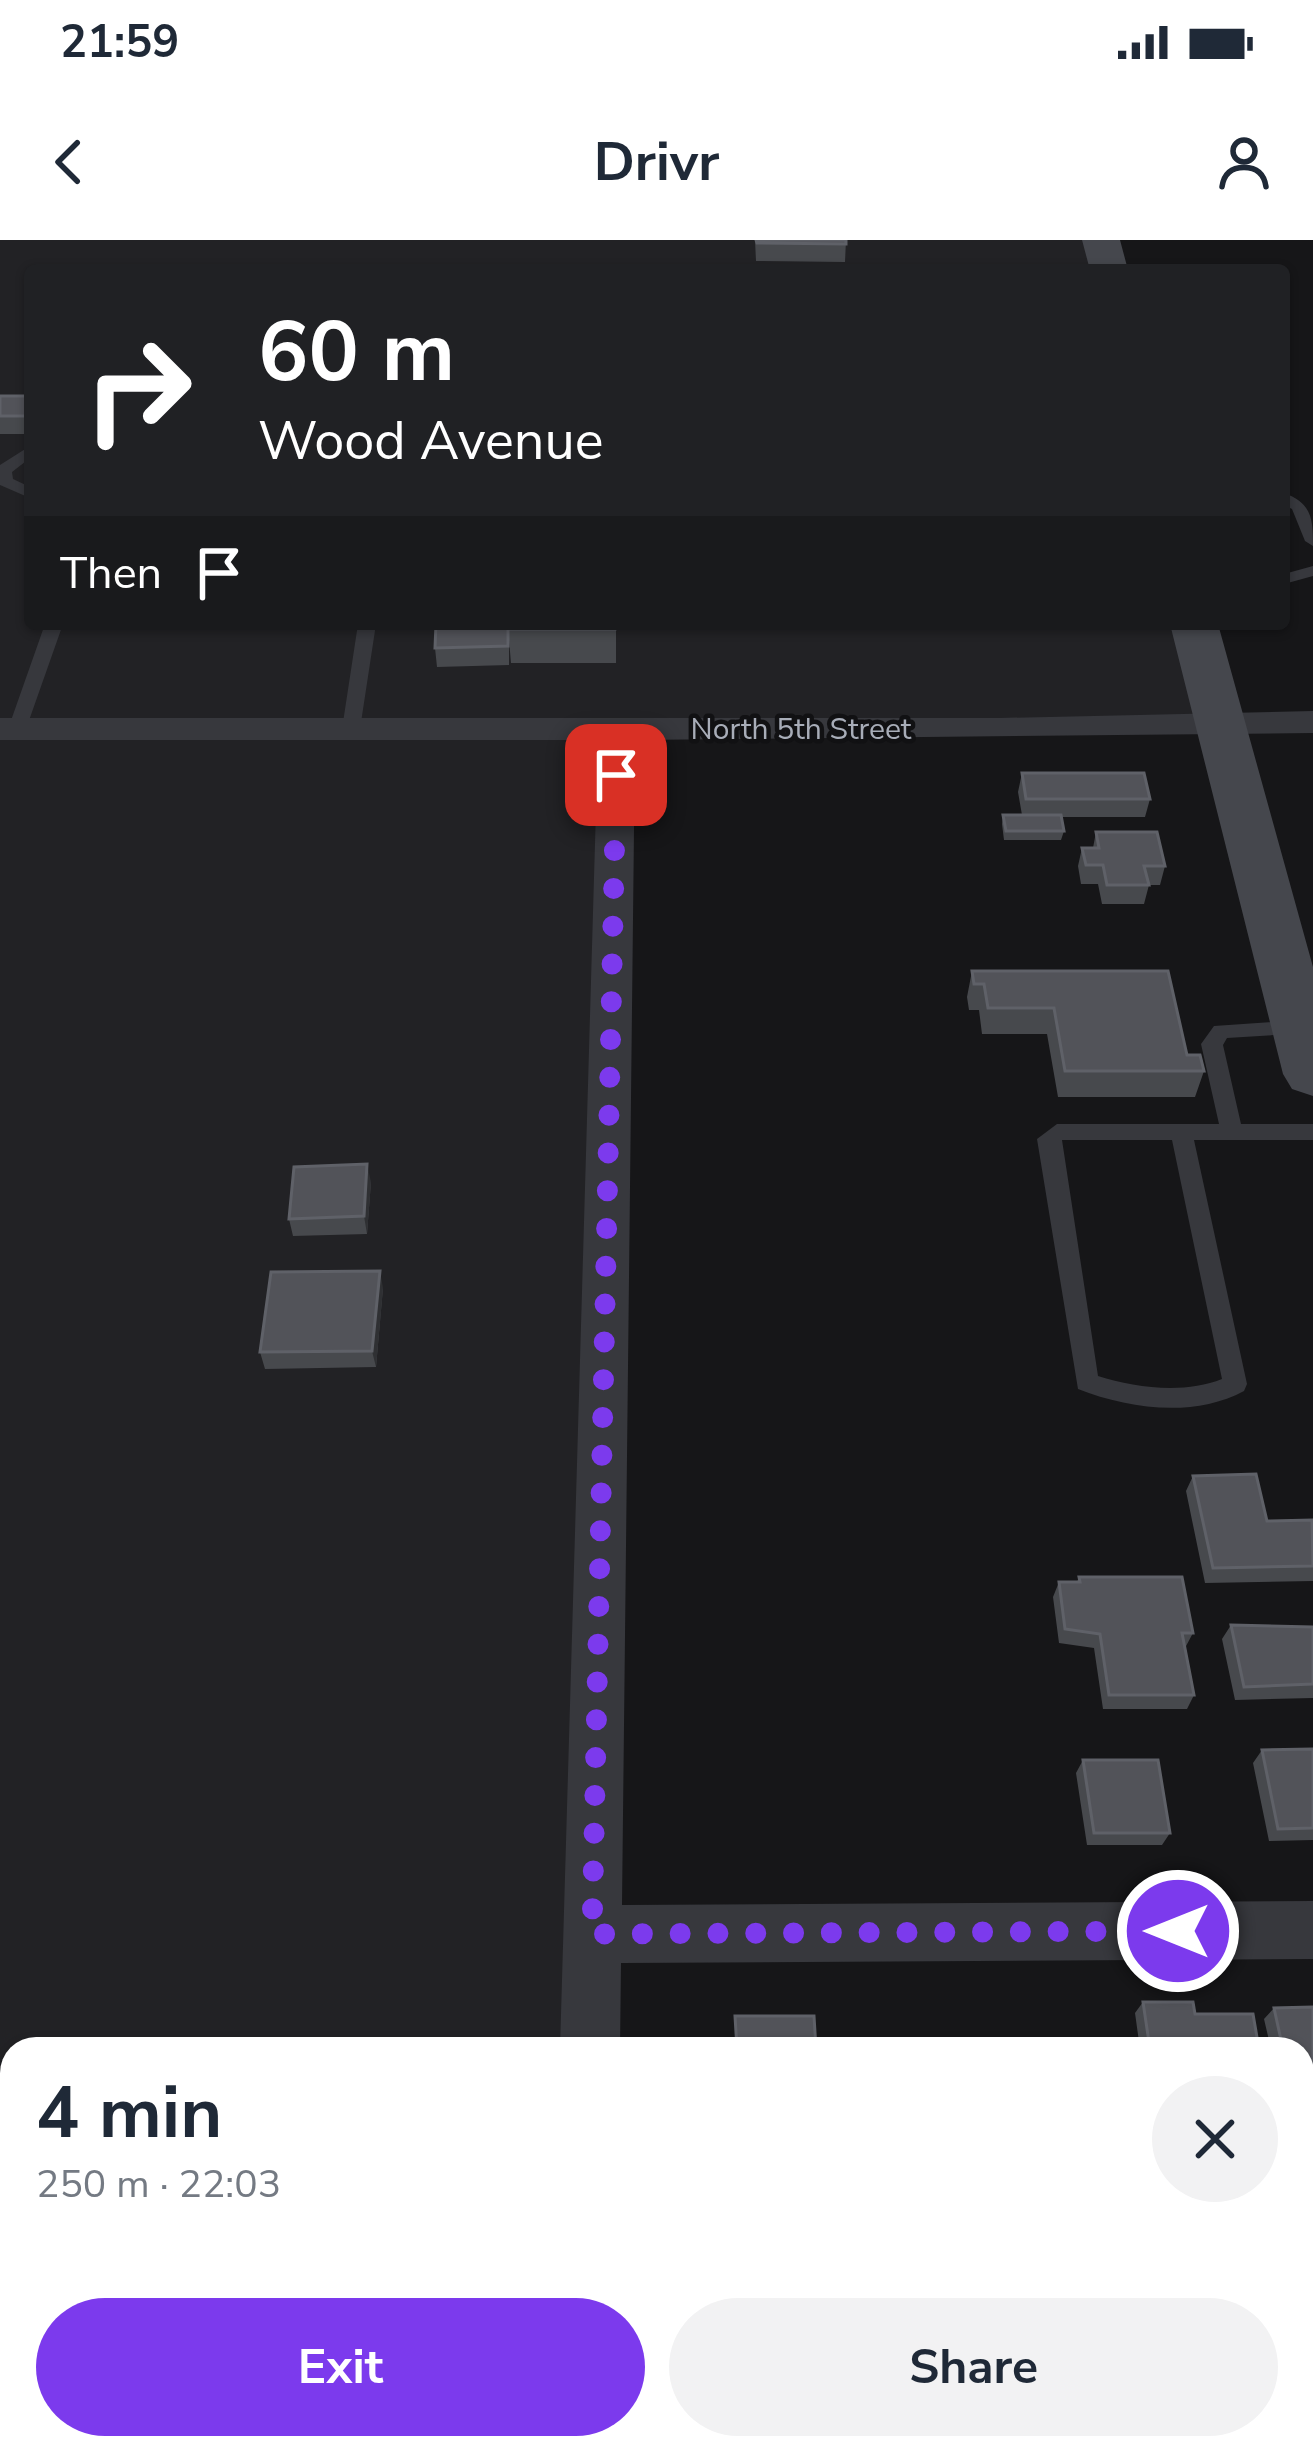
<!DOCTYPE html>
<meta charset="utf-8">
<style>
body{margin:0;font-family:"Nunito Sans",sans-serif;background:#f2f2f3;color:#1f2937;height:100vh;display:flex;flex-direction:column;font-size:45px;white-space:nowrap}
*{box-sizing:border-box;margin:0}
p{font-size:39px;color:#747a83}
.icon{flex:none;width:66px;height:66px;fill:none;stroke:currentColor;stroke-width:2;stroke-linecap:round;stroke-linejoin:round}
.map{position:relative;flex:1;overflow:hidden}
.panel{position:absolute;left:0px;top:1797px;width:1314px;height:423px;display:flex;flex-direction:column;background:#fff;border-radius:36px 36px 0 0;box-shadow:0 3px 9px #0004}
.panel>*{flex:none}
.guide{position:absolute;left:24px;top:24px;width:1266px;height:366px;border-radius:12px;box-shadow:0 3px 9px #0004;background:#202124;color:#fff;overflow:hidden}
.pin{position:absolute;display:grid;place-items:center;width:102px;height:102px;color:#fff;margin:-51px;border-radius:24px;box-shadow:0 6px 18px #0006}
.me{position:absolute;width:132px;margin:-66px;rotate:270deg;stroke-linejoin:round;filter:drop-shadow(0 0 9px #0008)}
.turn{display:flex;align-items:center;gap:42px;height:252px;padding:0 36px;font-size:54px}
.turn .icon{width:156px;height:156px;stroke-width:2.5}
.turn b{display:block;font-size:84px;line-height:102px}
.then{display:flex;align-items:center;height:114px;padding:0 36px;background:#0003;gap:24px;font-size:45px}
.round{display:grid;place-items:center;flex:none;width:126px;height:126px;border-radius:63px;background:#f2f2f3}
.overview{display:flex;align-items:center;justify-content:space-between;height:204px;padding:0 36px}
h1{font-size:72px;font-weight:700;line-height:90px}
.button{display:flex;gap:24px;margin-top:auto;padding:24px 36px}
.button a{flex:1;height:138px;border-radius:72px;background:#7c3aed;color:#fff;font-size:48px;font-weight:700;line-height:138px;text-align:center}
.button a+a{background:#f2f2f3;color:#1f2937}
.status{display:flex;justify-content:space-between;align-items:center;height:84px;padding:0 60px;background:#fff;direction:ltr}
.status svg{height:33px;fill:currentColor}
header{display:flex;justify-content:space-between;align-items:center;height:156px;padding:0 36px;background:#fff;font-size:54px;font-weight:700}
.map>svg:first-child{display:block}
.built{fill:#222225}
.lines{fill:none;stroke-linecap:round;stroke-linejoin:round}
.service{fill:#37383d;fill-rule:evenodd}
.minor{fill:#37383d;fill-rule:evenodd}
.secondary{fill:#45474d;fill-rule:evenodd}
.wall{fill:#47494d}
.shaded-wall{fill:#2f3033}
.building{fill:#525359;stroke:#5f6168;stroke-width:3}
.route{stroke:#7c3aed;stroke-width:21;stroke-dasharray:0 37.8}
.labels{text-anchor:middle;stroke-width:9;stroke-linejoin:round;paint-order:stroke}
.far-street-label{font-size:30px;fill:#a8adb8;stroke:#111113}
</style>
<div class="status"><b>21:59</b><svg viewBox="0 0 49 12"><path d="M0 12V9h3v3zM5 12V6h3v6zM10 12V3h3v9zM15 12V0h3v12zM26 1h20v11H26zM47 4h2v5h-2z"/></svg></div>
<header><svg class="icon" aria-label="back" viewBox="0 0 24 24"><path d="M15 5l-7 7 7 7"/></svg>Drivr<svg class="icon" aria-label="person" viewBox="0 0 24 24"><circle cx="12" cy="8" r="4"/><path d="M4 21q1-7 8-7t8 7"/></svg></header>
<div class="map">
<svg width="1313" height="2219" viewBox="0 0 1313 2219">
<rect width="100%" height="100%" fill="#161618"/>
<path class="built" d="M0 0H1101L1109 30H30V384H1194L1218 484 617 489 590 1809H12V2208H582V2219H0Z"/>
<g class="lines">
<path class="service" d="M30 206V218L12 232 13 239 30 247V258L0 245V225Z
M1284 253C1312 263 1313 279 1313 306L1305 301 1292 269 1284 265Z
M1313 326V336L1284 344V334Z
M45 384H63L26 489 23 493H11L8 489Z
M358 384H376L360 489 351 495 342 489Z
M1300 780 1307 783 1311 788 1307 793 1227 798 1223 805 1241 884H1313V900H1194L1247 1144 1244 1151C1194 1178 1129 1169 1078 1149L1037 899 1057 884H1219L1201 804 1214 786ZM1062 900H1172L1222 1139C1185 1154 1135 1148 1098 1136Z
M332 2208H366V2219H332Z"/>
<path class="minor" d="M1313 471V493L635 500 622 1665 1313 1661V1719L621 1723 620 1809H560L598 500H0V478H1000Z
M548 2208H616V2219H548Z"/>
<path class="secondary" d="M1082 0H1120L1128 30H1090Z
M1170 384H1218L1313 727V856L1292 849 1283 834Z"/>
</g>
<path class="wall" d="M755 0H846L845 22 756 21Z
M0 156H30V194H0Z
M436 384H616V423H511L509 400V425L437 427 435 408Z
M1022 533 1150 559 1145 577H1061L1064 591 1061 600H1004L1002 584 1003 575H1022L1018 552Z
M1096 592 1165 626 1160 645H1149L1144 664H1102L1098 644H1081L1078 626 1082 608H1093Z
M972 731 1187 815 1204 831 1195 857H1058L1047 794H982L979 770H969L967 757Z
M371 942 367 994 293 996 289 979Z
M383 1048 376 1127 265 1129 260 1112Z
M1193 1236 1267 1281 1313 1326V1341L1205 1343 1186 1251Z
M1079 1337 1193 1393 1185 1408 1194 1455 1187 1469H1103L1094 1408 1059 1403 1053 1357 1059 1342H1077Z
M1231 1385 1313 1387V1458L1235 1460 1222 1399Z
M1313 1509V1600L1269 1601 1253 1523 1262 1510Z
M1083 1520 1170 1593 1162 1605H1087L1076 1533Z
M1143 1762 1195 1774 1259 1809H1140L1135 1773Z
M1313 1767V1887H1302V1809H1271L1264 1779 1274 1768Z
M885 2208H1112L1113 2219H886Z"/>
<path class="shaded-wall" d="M367 924 371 942 367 994 364 976Z
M380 1031 383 1048 376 1127 372 1111Z"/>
<path class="building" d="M756 0H846V4L757 3Z
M0 156H30V176H0Z
M436 384H508V406L435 408Z
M509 384H615V389H509Z
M1022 533H1144L1150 559H1026Z
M1003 575H1061L1064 591H1006Z
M1096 592H1157L1165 626H1144L1149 645H1107L1103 625H1086L1082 608H1099Z
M972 731H1168L1187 815H1200L1204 831H1065L1054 768H988L984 744H974Z
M367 924 364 976 289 979 294 927Z
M380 1031 372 1111 260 1112 271 1032Z
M1256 1234 1267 1281 1312 1280 1313 1326 1213 1328 1193 1236Z
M1079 1337H1182L1193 1393H1182L1194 1455H1109L1100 1394 1065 1389 1059 1342H1080Z
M1231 1385 1313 1387V1444L1244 1447Z
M1313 1509V1588L1278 1589 1262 1510Z
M1083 1520H1158L1170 1593H1094Z
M1143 1762H1193L1195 1774H1253L1259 1809H1150Z
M1313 1767V1878L1302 1879V1809H1283L1274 1768Z
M735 1776H814L816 1809H737Z
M892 2208H1112L1113 2219H893Z"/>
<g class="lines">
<path class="route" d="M616 535 592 1694 1178 1691"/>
</g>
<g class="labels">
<g class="far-street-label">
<text x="801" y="499">North 5th Street</text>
</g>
</g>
</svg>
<div class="pin" style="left:616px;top:535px;background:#d93025"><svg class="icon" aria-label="arrive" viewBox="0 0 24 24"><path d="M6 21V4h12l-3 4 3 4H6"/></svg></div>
<svg class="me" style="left:1178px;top:1691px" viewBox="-20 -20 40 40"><circle r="17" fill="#7c3aed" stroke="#fff" stroke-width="3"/><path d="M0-11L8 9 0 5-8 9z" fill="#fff"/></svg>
<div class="guide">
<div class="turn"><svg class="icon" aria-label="right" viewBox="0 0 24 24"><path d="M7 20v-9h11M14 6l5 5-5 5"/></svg><div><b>60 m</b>Wood Avenue</div></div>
<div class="then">Then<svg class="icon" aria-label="arrive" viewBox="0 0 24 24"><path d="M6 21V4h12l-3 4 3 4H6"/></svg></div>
</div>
<section class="panel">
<div class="overview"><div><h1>4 min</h1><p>250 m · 22:03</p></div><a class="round"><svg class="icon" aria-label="close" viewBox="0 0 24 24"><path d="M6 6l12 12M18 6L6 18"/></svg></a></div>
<div class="button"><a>Exit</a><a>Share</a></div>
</section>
</div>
